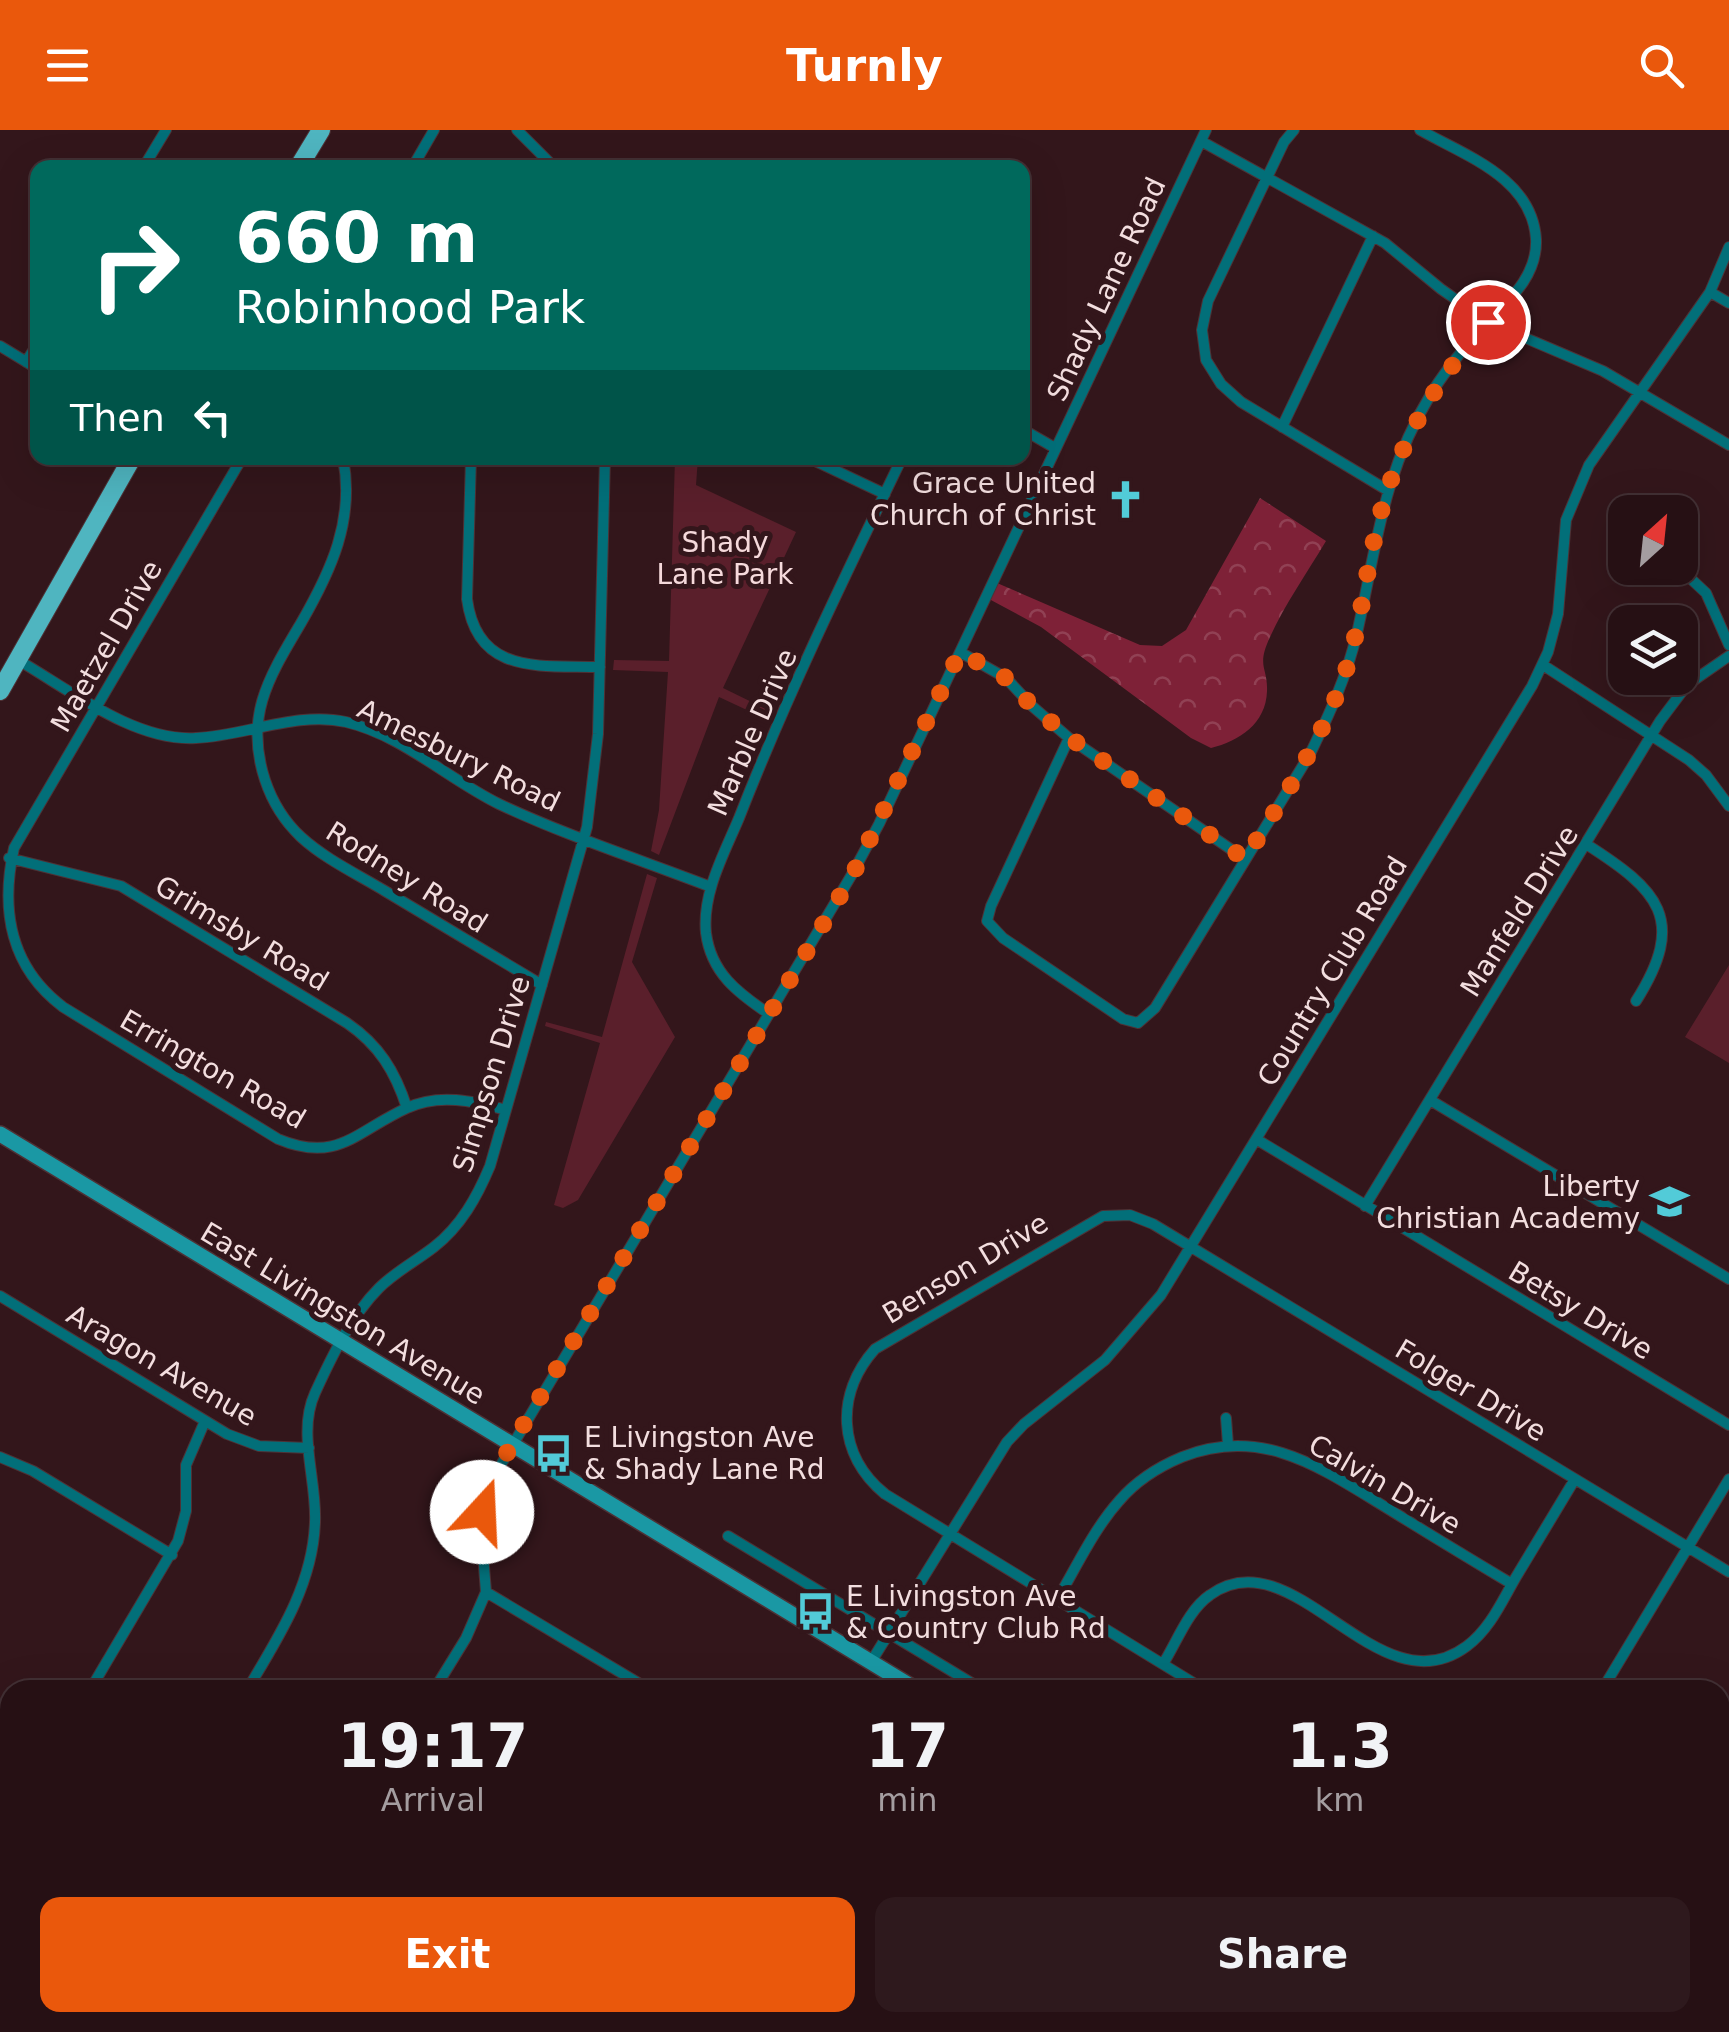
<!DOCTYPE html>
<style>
body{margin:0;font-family:"DejaVu Sans",sans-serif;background:#2e191d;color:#f1f3f6;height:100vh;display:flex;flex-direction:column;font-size:38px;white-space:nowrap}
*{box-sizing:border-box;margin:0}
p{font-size:32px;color:#a49da0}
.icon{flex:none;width:55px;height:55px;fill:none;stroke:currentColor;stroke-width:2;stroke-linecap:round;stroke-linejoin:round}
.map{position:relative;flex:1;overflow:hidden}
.sheet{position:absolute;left:0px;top:1550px;width:1730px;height:352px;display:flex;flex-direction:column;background:#261014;border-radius:30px 30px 0 0;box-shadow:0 10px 40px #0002,0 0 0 2px #423034}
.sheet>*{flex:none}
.hud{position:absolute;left:30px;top:30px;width:1000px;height:305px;border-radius:20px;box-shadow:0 10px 40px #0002,0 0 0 2px #423034;background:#00695c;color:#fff;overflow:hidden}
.needle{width:65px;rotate:27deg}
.fabs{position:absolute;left:1608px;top:365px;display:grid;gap:20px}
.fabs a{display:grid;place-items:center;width:90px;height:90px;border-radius:20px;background:#261014;box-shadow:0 10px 40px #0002,0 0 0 2px #423034;font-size:50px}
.pin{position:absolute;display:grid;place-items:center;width:85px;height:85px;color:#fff;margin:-42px;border:5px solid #fff;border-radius:50%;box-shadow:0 2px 10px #0007}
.me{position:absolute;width:110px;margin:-55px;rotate:20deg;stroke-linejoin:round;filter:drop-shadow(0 0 8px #0008)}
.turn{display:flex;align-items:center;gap:35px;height:210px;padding:0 40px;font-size:45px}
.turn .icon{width:130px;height:130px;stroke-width:2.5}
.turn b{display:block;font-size:70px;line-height:85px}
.then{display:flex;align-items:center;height:95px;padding:0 40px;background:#0003;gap:20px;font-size:38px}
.eta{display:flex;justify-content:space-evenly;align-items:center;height:170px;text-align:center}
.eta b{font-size:60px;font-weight:700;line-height:70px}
.primary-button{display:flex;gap:20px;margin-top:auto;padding:20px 40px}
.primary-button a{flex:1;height:115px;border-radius:20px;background:#ea580c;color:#fff;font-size:40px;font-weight:700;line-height:115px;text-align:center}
.primary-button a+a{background:#2e191d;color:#f1f3f6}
header{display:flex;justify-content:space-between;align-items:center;height:130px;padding:0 40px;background:#ea580c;color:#fff;font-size:45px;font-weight:700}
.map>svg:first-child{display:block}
.green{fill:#5a1f2b}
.forest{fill:url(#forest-crowns)}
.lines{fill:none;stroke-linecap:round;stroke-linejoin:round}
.minor-casing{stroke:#4e3236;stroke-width:12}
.secondary-casing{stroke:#4e3236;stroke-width:18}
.primary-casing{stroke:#4e3236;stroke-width:20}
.minor{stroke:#026f79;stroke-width:10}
.secondary{stroke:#1a98a4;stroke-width:15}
.primary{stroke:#4fb5c0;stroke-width:18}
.route{stroke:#ea580c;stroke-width:18;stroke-dasharray:0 32.4}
.labels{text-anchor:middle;stroke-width:10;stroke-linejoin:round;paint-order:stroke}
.street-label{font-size:28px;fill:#f3dedf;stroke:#33161b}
.poi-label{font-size:28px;fill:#f3dedf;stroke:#33161b;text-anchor:end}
.park-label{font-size:28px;fill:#f5d9db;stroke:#33161b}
</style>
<header><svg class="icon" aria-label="menu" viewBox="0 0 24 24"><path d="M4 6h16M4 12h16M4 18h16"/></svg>Turnly<svg class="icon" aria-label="search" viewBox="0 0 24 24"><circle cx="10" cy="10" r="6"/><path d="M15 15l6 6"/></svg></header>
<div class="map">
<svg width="1729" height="1902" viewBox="0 0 1729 1902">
<defs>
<pattern id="forest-crowns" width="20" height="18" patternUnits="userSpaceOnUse" patternTransform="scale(2.5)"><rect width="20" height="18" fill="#7e2137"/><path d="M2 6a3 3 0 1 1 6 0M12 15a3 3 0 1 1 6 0" fill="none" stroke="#914154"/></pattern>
</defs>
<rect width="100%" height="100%" fill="#33161b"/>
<path class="green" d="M675 328H698L696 355 796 402 723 558 772 582 768 590 719 567 659 725 651 721 659 680 668 542 613 540 614 530 669 531Z
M647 744 657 748 632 832 675 907 578 1070 563 1078 554 1075 600 913 545 896 546 892 602 907Z
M1729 835V933L1685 907Z
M1729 1669V1902H1511L1496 1893 1720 1892V1672Z
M1283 1892 1439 1893 1455 1902H1277Z
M957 1893H1055L1070 1902H951Z"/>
<path class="forest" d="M1260 368 1326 411C1307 443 1285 474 1270 507 1256 537 1268 537 1267 561 1266 594 1239 611 1211 618L1191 608 1041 497 989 469 997 453 1140 515 1162 516 1186 500Z"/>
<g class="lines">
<defs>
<path id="minor" d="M517 0 555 38
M1294 0 1284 12 1208 171 1202 200 1206 230 1221 254 1241 272 1387 360
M1201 11 1385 113 1441 159 1488 192 1603 241 1729 315
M143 38 166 0
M412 38 434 0
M1710 162 1729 173
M0 216 38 239
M26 232 38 213
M1282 297 1373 106
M1022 299 1055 318
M242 328 14 718C0 781 11 838 63 877L278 1009C338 1034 356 1001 407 978 439 963 473 971 506 980
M343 328C355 390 331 441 301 493 269 547 244 586 265 650 272 671 285 692 301 707 325 729 357 744 385 761 437 792 490 824 542 855
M471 328 467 469C477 546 541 535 600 537
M809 328 885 364
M1689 447 1706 463 1729 515
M960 522 1006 548 1032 576 1069 608 1245 729
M18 530C70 560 135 612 196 608 245 606 297 581 346 592 402 605 448 649 499 674 567 706 641 730 711 757
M1543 535 1689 630 1706 645 1729 676
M1069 608 991 776 987 791 1003 808 1123 889 1138 893 1155 878 1310 624C1329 585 1347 546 1357 503 1377 416 1382 344 1431 264 1444 242 1460 223 1477 203 1501 176 1538 151 1536 109 1532 48 1466 26 1420 0
M1586 714C1658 760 1688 789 1636 871
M9 728 121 756 347 893C379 915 395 941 407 978
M769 884C738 863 711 843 706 803 702 763 724 724 739 688 787 565 845 446 902 328
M1430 970 1729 1149
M1256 1009 1729 1295
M1365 1076 1660 591 1687 555 1729 526
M0 1166 227 1304 259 1316 309 1318
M1226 1288 1228 1315
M0 1327 33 1341 172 1425
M728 1406 983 1560
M486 1462 650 1560
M1058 1468C1077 1436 1094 1399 1119 1371 1136 1351 1158 1337 1182 1327 1262 1295 1321 1338 1387 1378 1429 1404 1470 1429 1512 1454
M871 1532 1007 1312 1024 1294 1105 1230 1161 1165 1532 556 1548 522 1558 484 1566 390 1589 335 1710 162 1729 117
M1163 1534C1177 1512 1188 1480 1210 1465 1294 1404 1378 1583 1467 1516 1490 1499 1502 1471 1516 1447 1535 1415 1555 1382 1575 1349
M90 1560 178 1411 186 1381V1335L205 1291
M247 1560C278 1508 313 1455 315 1392 317 1350 297 1302 315 1263 331 1228 351 1186 379 1158 395 1142 416 1131 434 1117 461 1096 477 1067 490 1036L587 697 598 604 605 328
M434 1560 466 1508 486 1462 481 1399 486 1364 493 1348 851 746 879 694 1206 0
M1205 1560 885 1364C837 1325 835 1264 875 1219L1103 1086 1130 1085 1153 1094 1729 1442
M1602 1560 1729 1349
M1720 1603 1729 1600
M0 1609 10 1607
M0 1782 10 1775
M200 1892 207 1902
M442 1892 458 1902
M1671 1892 1681 1902
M122 1902 137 1892
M646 1902 653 1892
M815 1902 821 1892"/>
<path id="secondary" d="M0 1004 917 1560
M1465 1892 1480 1902"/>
<path id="primary" d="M298 38 321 0
M0 561 132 328"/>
</defs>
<use href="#minor" class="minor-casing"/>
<use href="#secondary" class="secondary-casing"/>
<use href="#primary" class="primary-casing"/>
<use href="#minor" class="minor"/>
<use href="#secondary" class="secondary"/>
<use href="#primary" class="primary"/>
</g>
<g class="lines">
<path class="route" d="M482 1382 493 1348 512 1314 852 746 960 522 1006 548 1032 576 1070 608 1245 729C1283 668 1323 609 1346 540 1361 494 1365 446 1377 398 1395 319 1434 252 1488 192"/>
</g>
<defs>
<symbol id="church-bare" viewBox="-9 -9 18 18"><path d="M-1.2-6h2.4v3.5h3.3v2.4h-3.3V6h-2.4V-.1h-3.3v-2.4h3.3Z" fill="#52cbd8" stroke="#33161b" stroke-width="2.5" paint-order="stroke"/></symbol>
<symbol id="school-bare" viewBox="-9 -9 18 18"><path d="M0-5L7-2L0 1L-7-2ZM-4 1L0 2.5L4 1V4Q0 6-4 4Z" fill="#52cbd8" stroke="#33161b" stroke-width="2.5" paint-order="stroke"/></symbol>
<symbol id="bus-bare" viewBox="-9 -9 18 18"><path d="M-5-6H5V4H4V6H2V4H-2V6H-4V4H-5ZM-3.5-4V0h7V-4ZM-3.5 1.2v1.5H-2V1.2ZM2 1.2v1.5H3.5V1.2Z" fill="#52cbd8" stroke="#33161b" stroke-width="2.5" paint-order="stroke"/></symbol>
</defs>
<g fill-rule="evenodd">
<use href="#church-bare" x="1098" y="342" width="55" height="55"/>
<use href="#school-bare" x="1642" y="1044" width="55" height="55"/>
<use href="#bus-bare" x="526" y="1296" width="55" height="55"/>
<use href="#bus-bare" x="788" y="1454" width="55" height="55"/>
</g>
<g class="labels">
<g class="street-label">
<text transform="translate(1106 159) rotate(-65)" y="10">Shady Lane Road</text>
<text transform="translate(106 516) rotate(-60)" y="10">Maetzel Drive</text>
<text transform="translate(752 602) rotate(-66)" y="10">Marble Drive</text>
<text transform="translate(459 625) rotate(26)" y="10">Amesbury Road</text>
<text transform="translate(407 747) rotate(32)" y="10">Rodney Road</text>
<text transform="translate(1519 781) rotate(-58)" y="10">Manfeld Drive</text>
<text transform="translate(242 803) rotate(31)" y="10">Grimsby Road</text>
<text transform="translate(1332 841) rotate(-59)" y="10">Country Club Road</text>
<text transform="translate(213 939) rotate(30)" y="10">Errington Road</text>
<text transform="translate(491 944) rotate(-73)" y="10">Simpson Drive</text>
<text transform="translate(965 1138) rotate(-31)" y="10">Benson Drive</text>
<text transform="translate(1581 1180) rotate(31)" y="10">Betsy Drive</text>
<text transform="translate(343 1183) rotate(31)" y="10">East Livingston Avenue</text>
<text transform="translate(162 1235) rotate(30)" y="10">Aragon Avenue</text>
<text transform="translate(1471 1260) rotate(31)" y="10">Folger Drive</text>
<text transform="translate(1385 1354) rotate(30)" y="10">Calvin Drive</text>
</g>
<g class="poi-label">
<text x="1096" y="363">Grace United<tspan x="1096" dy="32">Church of Christ</tspan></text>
<text x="1640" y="1066">Liberty<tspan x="1640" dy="32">Christian Academy</tspan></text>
<text x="584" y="1317" text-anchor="start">E Livingston Ave<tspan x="584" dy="32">&amp; Shady Lane Rd</tspan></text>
<text x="846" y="1476" text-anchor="start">E Livingston Ave<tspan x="846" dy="32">&amp; Country Club Rd</tspan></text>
</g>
<g class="park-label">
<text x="725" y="422">Shady<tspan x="725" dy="32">Lane Park</tspan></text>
</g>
</g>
</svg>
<div class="fabs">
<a><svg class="needle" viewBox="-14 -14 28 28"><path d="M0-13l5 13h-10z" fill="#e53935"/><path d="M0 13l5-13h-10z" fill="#a49da0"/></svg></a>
<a><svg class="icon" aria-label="layers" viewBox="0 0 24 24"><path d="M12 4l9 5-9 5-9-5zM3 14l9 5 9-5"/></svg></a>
</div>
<div class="pin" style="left:1488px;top:192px;background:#d93025"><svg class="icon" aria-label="arrive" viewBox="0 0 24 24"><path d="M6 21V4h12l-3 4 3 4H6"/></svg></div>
<svg class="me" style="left:482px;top:1382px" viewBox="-20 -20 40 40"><circle r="19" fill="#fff"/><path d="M0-13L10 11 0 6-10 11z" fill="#ea580c"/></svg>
<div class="hud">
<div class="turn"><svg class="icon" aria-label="right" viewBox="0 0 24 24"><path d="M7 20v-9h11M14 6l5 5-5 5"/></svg><div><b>660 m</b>Robinhood Park</div></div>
<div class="then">Then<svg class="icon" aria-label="left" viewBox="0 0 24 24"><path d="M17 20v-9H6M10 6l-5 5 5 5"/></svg></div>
</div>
<section class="sheet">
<div class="eta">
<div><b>19:17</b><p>Arrival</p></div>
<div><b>17</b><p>min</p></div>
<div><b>1.3</b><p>km</p></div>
</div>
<div class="primary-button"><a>Exit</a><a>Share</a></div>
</section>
</div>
